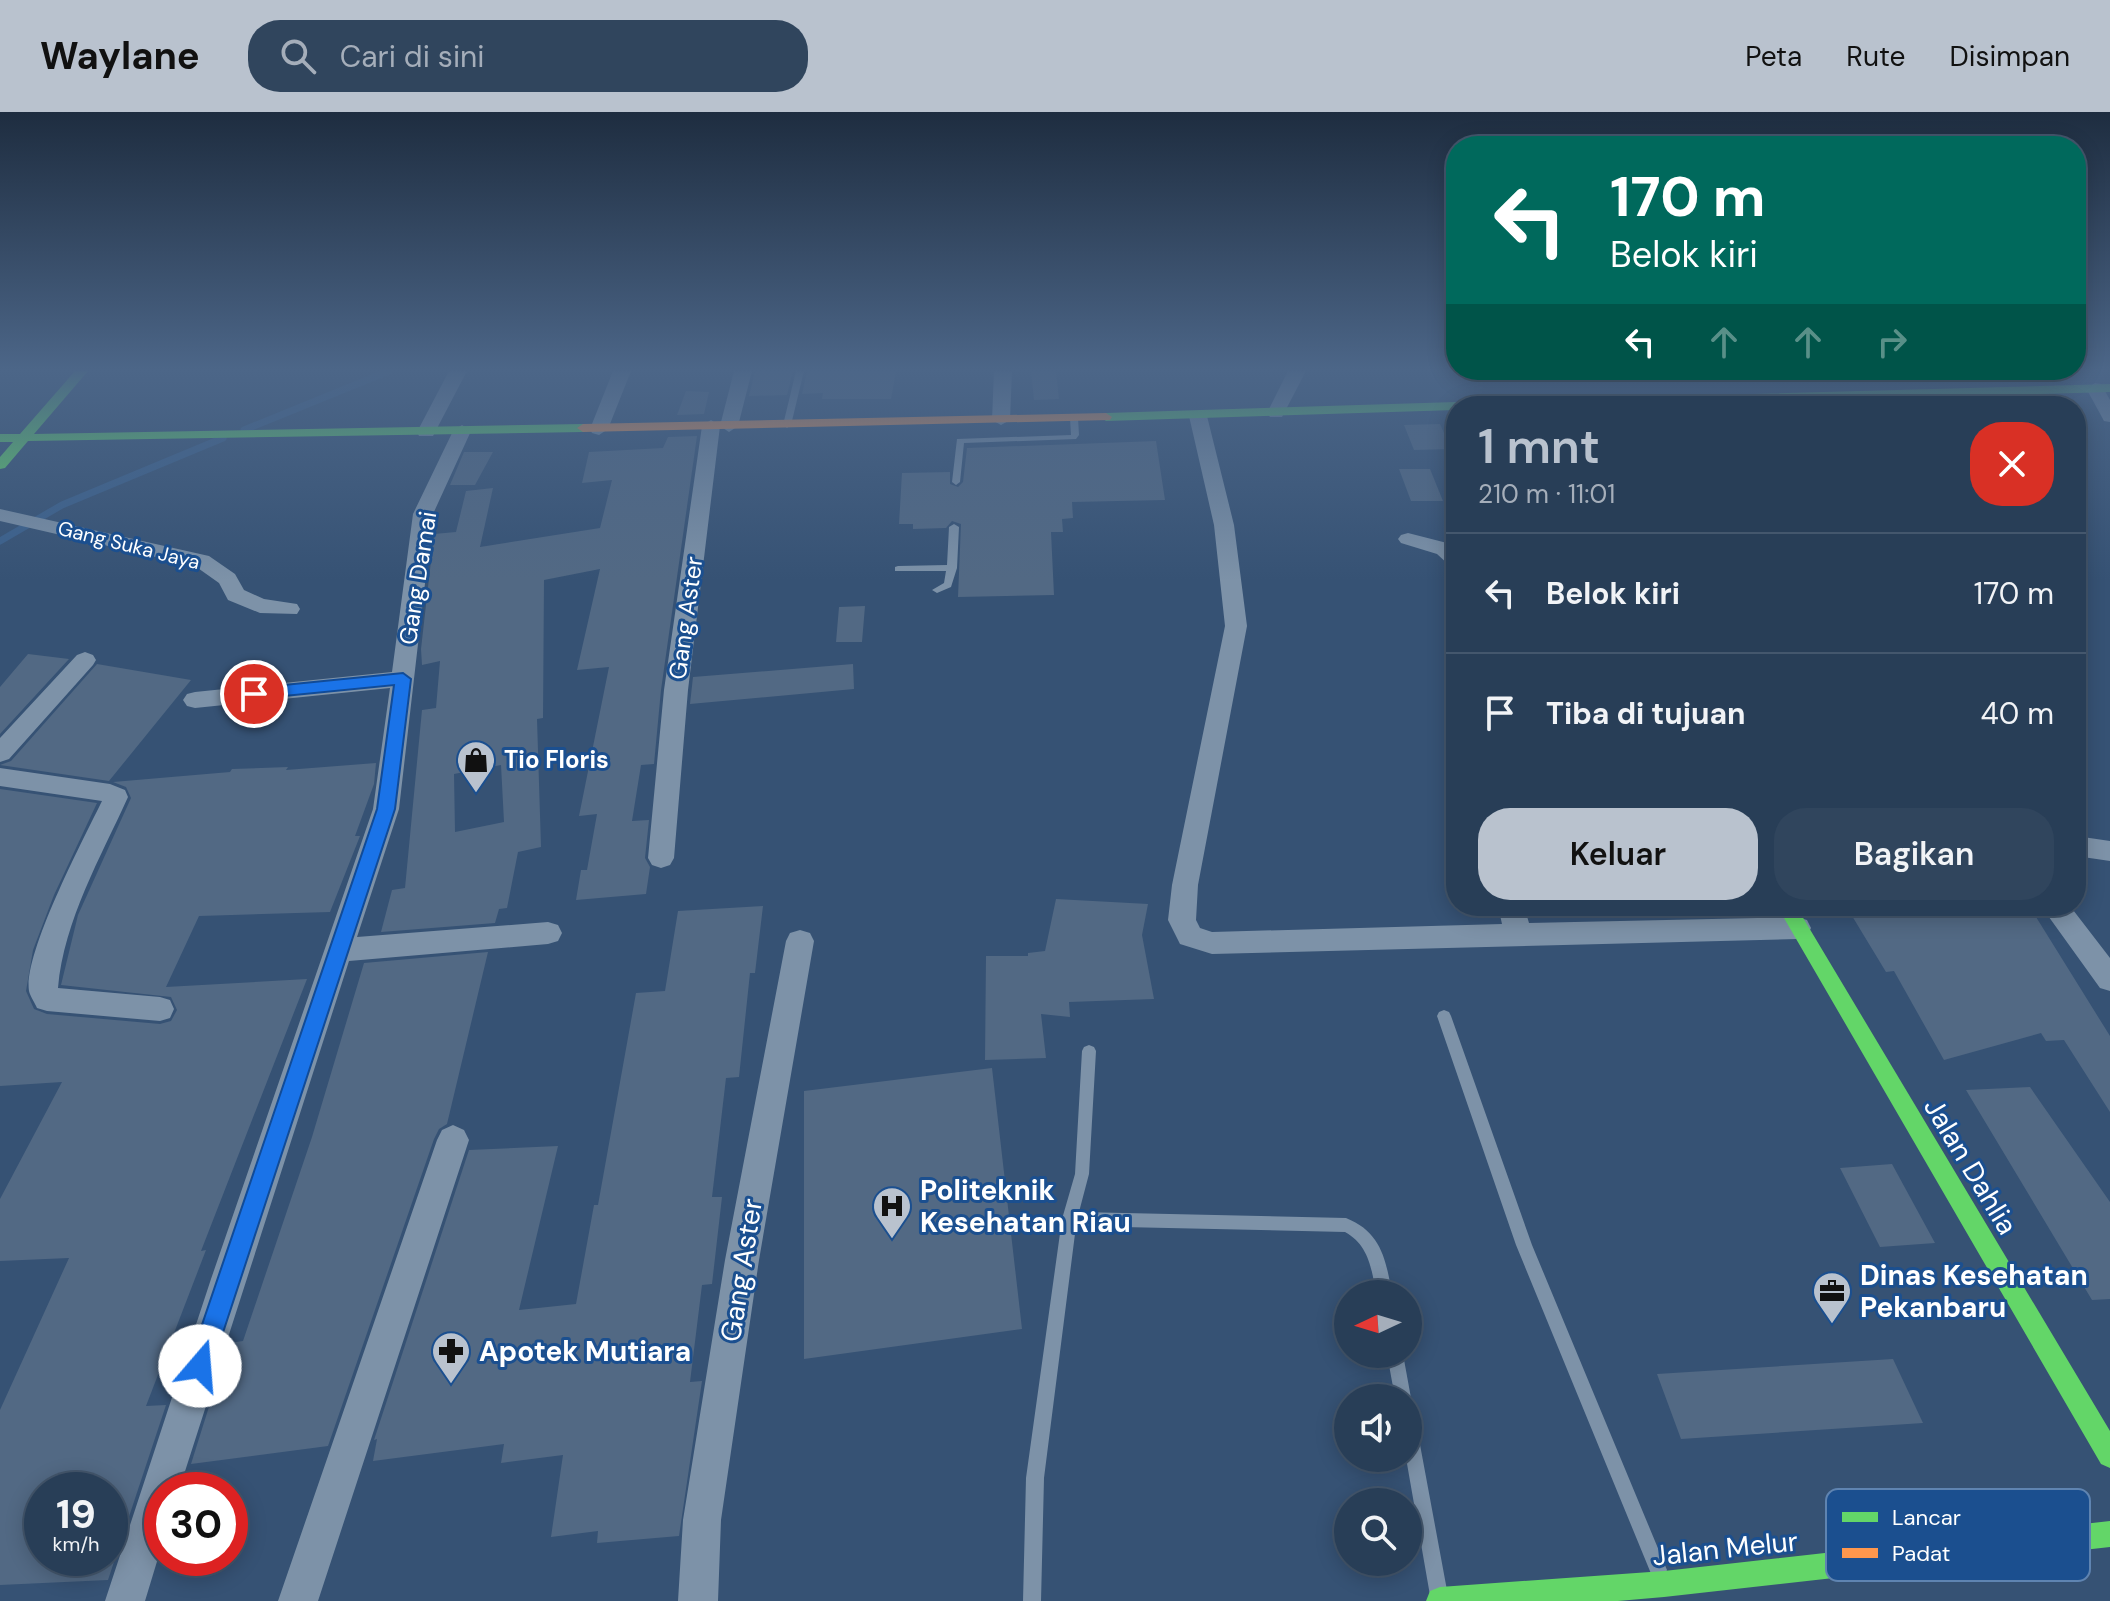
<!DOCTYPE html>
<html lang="id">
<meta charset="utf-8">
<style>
body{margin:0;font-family:"DM Sans",sans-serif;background:#30455d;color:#f1f3f6;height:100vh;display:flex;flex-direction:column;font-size:30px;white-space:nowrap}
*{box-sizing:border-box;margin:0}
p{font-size:26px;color:#a5aeba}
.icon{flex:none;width:44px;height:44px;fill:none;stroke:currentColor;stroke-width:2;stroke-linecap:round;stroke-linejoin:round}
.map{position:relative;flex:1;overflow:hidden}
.details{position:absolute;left:1446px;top:284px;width:640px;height:520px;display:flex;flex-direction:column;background:#283e57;border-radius:32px;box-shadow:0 4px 20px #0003,0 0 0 2px #44576d}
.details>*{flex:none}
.hud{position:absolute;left:1446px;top:24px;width:640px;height:244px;border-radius:32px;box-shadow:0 4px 20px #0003,0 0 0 2px #44576d;background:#00695c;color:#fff;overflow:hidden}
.needle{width:52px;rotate:266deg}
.fabs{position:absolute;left:1334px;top:1168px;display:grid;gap:16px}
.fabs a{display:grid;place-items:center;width:88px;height:88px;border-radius:50%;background:#283e57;box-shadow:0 4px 20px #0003,0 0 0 2px #44576d;font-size:40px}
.speed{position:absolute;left:24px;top:1360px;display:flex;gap:16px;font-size:40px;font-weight:700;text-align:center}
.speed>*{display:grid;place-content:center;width:104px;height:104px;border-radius:50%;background:#283e57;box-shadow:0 4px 20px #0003,0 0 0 2px #44576d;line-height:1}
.speed small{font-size:20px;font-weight:400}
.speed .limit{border:12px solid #d22;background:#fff;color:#111}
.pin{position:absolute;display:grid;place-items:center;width:68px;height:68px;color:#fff;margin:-34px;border:4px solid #fff;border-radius:50%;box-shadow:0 2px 8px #0007}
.me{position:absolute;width:88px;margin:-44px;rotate:18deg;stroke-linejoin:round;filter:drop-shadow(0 0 6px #0008)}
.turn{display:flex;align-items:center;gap:28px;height:168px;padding:0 32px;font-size:36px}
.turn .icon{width:104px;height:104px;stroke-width:2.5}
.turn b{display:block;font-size:56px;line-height:68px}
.lanes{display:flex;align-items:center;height:76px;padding:0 32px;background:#0003;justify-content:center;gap:40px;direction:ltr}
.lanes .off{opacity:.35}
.round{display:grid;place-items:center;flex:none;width:84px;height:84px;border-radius:32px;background:#30455d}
.head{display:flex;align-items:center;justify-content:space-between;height:136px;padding:0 32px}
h1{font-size:48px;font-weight:600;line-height:60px;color:#b9c2ce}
.button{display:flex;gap:16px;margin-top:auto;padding:16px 32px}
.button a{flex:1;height:92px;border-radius:32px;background:#b9c2ce;color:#111;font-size:32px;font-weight:600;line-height:92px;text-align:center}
.button a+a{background:#30455d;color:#f1f3f6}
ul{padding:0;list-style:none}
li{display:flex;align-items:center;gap:24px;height:120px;padding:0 32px;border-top:2px solid #44576d}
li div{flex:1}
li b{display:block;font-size:30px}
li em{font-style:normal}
header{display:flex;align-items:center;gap:48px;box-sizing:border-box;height:112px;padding:0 40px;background:#b9c2ce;color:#111}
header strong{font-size:38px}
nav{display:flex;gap:44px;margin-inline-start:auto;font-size:28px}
.search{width:560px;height:72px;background:#30455d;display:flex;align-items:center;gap:20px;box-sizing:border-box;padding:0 28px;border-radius:32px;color:#a5aeba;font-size:30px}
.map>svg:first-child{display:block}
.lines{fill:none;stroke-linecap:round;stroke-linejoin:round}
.stream{stroke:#3b618d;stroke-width:7}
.building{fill:#526984;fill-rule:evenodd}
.lane{fill:#7d92a8;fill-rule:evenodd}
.street{fill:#7d92a8;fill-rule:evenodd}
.fast{fill:#63d668;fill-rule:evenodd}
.slow{fill:#ff974d;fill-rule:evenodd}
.route{fill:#1a73e8;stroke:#114b97;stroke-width:2}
.labels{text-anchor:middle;stroke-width:6;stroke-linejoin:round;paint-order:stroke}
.far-street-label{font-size:20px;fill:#fff;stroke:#1b4f8f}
.street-label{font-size:24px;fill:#fff;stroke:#1b4f8f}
.poi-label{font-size:24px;font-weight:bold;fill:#fff;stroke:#1b4f8f;text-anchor:start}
.near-street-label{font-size:28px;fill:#fff;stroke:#1b4f8f}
.near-poi-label{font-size:28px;font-weight:bold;fill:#fff;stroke:#1b4f8f;text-anchor:start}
.key{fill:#1b4f8f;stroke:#5f84b1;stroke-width:2}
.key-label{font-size:22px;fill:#fff}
</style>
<header>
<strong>Waylane</strong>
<div class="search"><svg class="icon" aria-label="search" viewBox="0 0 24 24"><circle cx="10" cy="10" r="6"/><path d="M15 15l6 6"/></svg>Cari di sini</div>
<nav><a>Peta</a><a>Rute</a><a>Disimpan</a></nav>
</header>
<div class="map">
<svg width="2110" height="1489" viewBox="0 0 2110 1489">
<rect width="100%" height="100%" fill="#365274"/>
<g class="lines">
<path class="stream" d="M244 318 389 259
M0 429 62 393 223 326"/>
</g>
<path class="building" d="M755 259H793L787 283 749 284Z
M807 259H896L891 287H822L823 281 802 282Z
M1031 259H1056L1059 287 1034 288Z
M686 279 709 280 704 302 677 303Z
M1440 312 1451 337 1414 338 1404 313Z
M697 324 661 578 654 652 641 653 632 709 649 708 645 746 650 755 646 782 576 788 581 758H587L597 702 579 704 609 555 577 558 600 457 544 468 543 606 537 607 541 735 518 740 507 796 499 797 495 811 381 820 392 778 405 776 422 598 436 596 440 549 422 553 421 537 434 422 456 420 466 379 493 376 480 435 600 416 612 368 582 371 589 340 663 336 668 325ZM501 653 504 710 455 720 454 662Z
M1156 329 1165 388 1072 390 1073 406 1062 407 1063 420H1051L1054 483 958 485 961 412 952 409 946 416 913 417V412H899L902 361 950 360V372L958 375 963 370 967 336Z
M464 340H493L475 373H450Z
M1399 357H1430L1443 389H1411Z
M865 494 862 530H836L839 495Z
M28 542 69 547 0 622V575Z
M97 552 191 568 109 669 0 653 11 649Z
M853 552 854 577 690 592 693 565Z
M376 651 374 672 355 724H360L330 800 199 804 166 875 307 867 201 1139 206 1138 146 1294 166 1293 108 1468 0 1473V1298L69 1146 0 1149V1087L62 970 0 974V677L97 691 54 783 33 838 26 879 34 897 47 902 160 912 171 909 177 898 171 885 61 873 78 803 131 686 126 675 113 670 230 660 232 657 288 655 286 658ZM42 1378H110V1446H42Z
M1056 787 1148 792 1142 823 1154 887 1069 890 1070 905 1041 902 1046 946 985 948 986 844H1028V841L1045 839Z
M763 794 755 861H750L739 965 726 966 712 1085H722L712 1172 702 1173 690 1270 702 1269 679 1424 597 1431 598 1419 551 1425 563 1343 501 1351 504 1332 373 1349 377 1327 374 1328 469 1038 558 1034 519 1198 576 1192 594 1093H598L636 881 665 879 678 799Z
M1846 794H1923L1929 803 2031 797 2110 924V1000L2064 928 2046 929 2041 921 1944 948 1894 859 1886 860Z
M488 840 447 1012 439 1017 434 1027 328 1334 191 1352 229 1231 243 1229 312 1025 364 851Z
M992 956 1022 1217 804 1247V979Z
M2030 975 2110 1090V1187L2092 1188 1966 978Z
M1892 1052 1935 1131 1880 1135 1840 1056Z
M1893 1247 1923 1311 1681 1327 1657 1262Z"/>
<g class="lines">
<path class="lane" d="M796 259H804L791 313 787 316 783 313Z
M1074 303 1078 306 1079 323 1076 327 964 331 960 370 956 373 952 370 957 327 1071 323 1070 306Z
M954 412 959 415 957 456 951 475 937 481 932 478 944 471 946 459H895V455L898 454 947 453 949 415Z
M1444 898 1449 900 1451 904 1532 1133 1667 1458 1664 1464 1658 1467 1652 1464 1516 1133 1437 904 1439 900Z
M1089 933 1094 935 1096 939 1089 1062 1079 1100 1346 1106C1381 1120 1386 1147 1392 1182H1376C1372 1158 1369 1133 1345 1120L1076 1114 1044 1366 1041 1489H1023L1026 1366 1062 1107 1075 1062 1082 939 1084 935Z
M1387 1242H1403L1411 1286 1409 1292 1408 1286H1395Z
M1408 1303 1414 1305 1416 1311 1449 1489H1431L1406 1346H1408Z"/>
<path class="street" d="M449 259H467L433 324H419L417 320Z
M613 259H631L608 317 599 323 592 321 590 317Z
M734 259H752L738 314 729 320 720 314 688 578 674 746 670 753 661 756 652 753 648 746 664 578 702 314 711 308 720 314Z
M994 259H1012L1010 308 1001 313 992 308Z
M1288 259H1306L1282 305H1270L1267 301Z
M2095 271 2101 272 2110 288V310L2104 309 2086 276Z
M1198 299 1207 304 1234 413 1247 514 1198 773 1196 808 1200 816 1212 820 1502 812 1498 794H1524L1529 811 1797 805 1807 808 1811 816 1807 824 1797 827 1212 842 1180 832 1168 808 1172 773 1225 514 1214 413 1189 304Z
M462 313 471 319 433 402 399 697 357 825 548 810 558 813 562 821 558 829 548 832 349 849 179 1378H162V1433L145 1489H105L211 1167 373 697 390 576 195 596 187 594 183 588 187 582 195 580 392 560 413 402 453 319Z
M0 397 209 444 235 462 244 478 264 487 297 492 300 497 297 502 260 501 228 488 219 471 195 454 0 409Z
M1408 421 1451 432 1456 437V455L1449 453 1437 442 1401 431 1398 427 1401 423Z
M85 540 93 543 96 548 93 553 9 647 0 650V626L77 543Z
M0 656 110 672 125 678 128 685C101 745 64 808 58 876L160 885 170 888 174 897 170 906 160 909 47 899 37 896C35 891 30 884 29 879 23 842 84 726 102 689L0 674Z
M2076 724 2110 729V749L2076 744Z
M2041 794H2070L2110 846V879L2100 876Z
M800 818 810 821 814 829 759 1148 721 1408 718 1489H678L683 1408 725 1148 786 829 790 821Z
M453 1013 464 1018 469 1028 318 1489H278L437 1028 442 1018Z"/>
<path class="fast" d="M75 259H88L34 322 583 312 589 316 583 320 28 329 5 356 0 357V345L13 330H0V322H20Z
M2110 272V280L1603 294H1464L1470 290Z
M1456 290 1462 294H1456V298L1106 309 1100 305 1106 301Z
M1777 794H1796L2110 1319V1356L2101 1352Z
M2110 1409V1435L1664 1485 1618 1489H1426L1430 1479 1440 1475 1664 1459Z"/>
<path class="slow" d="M1106 301 1112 305 1110 308 583 320 577 316 583 312Z"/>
</g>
<linearGradient id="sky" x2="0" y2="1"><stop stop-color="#1e2d40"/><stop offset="0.55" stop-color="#4c6688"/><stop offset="1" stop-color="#4c6688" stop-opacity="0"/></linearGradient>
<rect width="2110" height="468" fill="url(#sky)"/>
<path class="route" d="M403 561 411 567 395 697 212 1254 208 1263 200 1267 191 1263 188 1254 377 697 394 573 254 587 246 582 254 576Z"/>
<defs>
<symbol id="shop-pin" viewBox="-11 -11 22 30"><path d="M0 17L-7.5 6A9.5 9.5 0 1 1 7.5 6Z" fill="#b9c2ce" stroke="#1b4f8f"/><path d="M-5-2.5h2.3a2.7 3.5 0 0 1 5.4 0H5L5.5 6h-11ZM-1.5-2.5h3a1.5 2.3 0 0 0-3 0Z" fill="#111"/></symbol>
<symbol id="hospital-pin" viewBox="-11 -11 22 30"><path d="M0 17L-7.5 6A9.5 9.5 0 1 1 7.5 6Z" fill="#b9c2ce" stroke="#1b4f8f"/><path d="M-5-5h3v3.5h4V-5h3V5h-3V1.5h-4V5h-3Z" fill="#111"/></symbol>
<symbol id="office-pin" viewBox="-11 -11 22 30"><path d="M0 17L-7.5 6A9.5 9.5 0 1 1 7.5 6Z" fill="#b9c2ce" stroke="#1b4f8f"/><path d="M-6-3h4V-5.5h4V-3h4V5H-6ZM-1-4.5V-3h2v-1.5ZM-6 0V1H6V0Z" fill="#111"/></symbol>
<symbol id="pharmacy-pin" viewBox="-11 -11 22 30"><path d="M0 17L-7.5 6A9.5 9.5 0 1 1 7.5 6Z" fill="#b9c2ce" stroke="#1b4f8f"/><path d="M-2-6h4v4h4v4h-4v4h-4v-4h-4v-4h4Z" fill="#111"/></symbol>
</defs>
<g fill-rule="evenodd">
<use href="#shop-pin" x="454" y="626" width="44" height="60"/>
<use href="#hospital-pin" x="870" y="1072" width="44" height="60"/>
<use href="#office-pin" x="1810" y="1157" width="44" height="60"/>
<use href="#pharmacy-pin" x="429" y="1217" width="44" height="60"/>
</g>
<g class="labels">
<g class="far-street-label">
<text transform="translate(129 433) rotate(14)" y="7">Gang Suka Jaya</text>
</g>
<g class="street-label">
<text transform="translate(418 466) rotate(-81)" y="8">Gang Damai</text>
<text transform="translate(686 506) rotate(-82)" y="8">Gang Aster</text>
</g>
<g class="poi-label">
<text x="504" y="656">Tio Floris</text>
</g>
<g class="near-street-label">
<text transform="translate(1971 1054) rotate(59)" y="10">Jalan Dahlia</text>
<text transform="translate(741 1158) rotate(-81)" y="10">Gang Aster</text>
<text transform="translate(1725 1436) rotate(-6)" y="10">Jalan Melur</text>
</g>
<g class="near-poi-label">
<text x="920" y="1088">Politeknik<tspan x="920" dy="32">Kesehatan Riau</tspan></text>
<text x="1860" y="1173">Dinas Kesehatan<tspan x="1860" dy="32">Pekanbaru</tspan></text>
<text x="479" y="1249">Apotek Mutiara</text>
</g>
</g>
<rect x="1826" y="1377" width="264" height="92" rx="12" class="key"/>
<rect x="1842" y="1400" width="36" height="10" fill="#63d668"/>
<rect x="1842" y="1436" width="36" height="10" fill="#ff974d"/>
<g class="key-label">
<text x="1892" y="1413">Lancar</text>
<text x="1892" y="1449">Padat</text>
</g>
</svg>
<div class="fabs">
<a><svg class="needle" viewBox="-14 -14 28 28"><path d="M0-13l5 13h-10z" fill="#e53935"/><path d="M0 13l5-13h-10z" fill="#a5aeba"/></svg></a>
<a><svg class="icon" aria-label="sound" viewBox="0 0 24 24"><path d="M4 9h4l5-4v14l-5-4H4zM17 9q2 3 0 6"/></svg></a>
<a><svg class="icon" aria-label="search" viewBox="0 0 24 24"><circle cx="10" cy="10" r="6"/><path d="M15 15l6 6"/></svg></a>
</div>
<div class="speed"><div>19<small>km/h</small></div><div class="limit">30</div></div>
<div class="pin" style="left:254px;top:582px;background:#d93025"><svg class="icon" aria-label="arrive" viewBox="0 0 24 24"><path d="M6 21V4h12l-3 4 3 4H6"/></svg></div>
<svg class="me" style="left:200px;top:1254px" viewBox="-20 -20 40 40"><circle r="19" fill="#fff"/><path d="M0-13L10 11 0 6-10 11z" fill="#1a73e8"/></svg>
<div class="hud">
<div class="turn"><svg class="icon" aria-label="left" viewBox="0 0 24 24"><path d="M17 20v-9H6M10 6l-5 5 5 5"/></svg><div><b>170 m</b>Belok kiri</div></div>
<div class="lanes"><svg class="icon" aria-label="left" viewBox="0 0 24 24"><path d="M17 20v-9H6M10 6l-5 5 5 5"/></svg><svg class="icon off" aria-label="ahead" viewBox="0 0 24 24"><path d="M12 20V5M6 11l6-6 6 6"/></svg><svg class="icon off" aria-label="ahead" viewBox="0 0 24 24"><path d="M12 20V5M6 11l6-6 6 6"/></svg><svg class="icon off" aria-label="right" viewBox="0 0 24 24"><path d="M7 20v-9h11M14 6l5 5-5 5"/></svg></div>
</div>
<section class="details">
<div class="head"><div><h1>1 mnt</h1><p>210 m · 11:01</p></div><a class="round" style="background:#d93025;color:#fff"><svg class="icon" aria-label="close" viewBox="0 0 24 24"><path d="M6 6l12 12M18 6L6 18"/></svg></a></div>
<ul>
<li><svg class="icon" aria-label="left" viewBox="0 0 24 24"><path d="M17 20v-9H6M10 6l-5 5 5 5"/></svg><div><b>Belok kiri</b></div><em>170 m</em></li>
<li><svg class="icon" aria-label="arrive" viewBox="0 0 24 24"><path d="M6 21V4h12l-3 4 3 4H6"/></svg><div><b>Tiba di tujuan</b></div><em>40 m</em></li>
</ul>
<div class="button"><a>Keluar</a><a>Bagikan</a></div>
</section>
</div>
